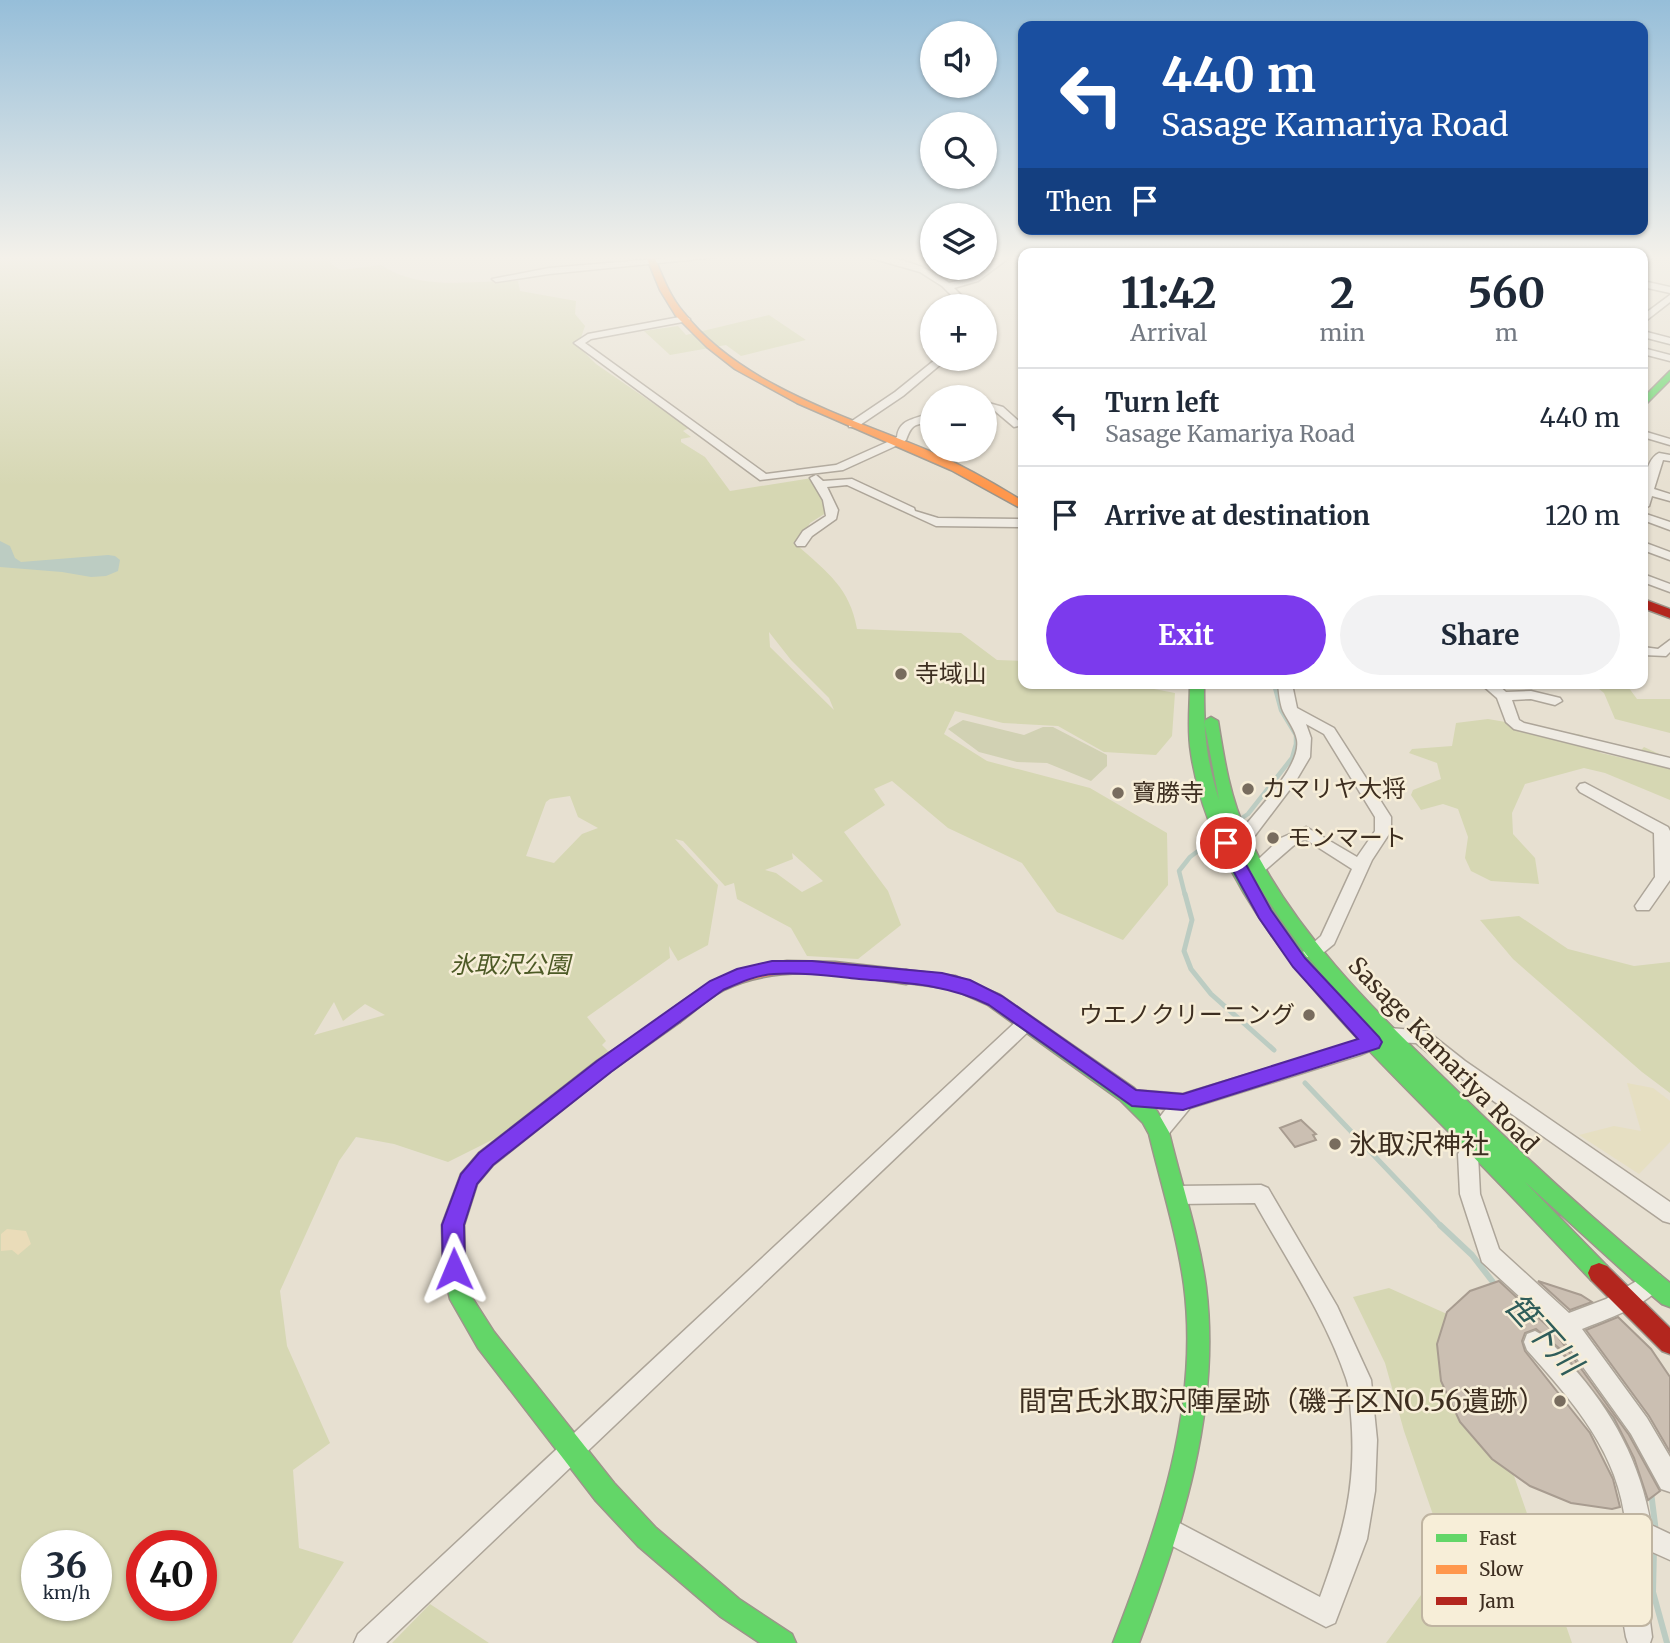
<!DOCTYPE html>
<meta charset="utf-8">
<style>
body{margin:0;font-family:Merriweather,"Noto Sans JP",serif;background:#f2f2f3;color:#1f2937;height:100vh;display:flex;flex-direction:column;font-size:26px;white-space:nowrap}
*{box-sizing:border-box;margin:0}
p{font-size:23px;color:#747a83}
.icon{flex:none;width:38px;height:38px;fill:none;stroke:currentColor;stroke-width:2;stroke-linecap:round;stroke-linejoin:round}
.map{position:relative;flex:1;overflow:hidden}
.drawer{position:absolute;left:1018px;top:248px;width:630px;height:441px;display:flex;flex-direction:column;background:#fff;border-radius:14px;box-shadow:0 2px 5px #0004}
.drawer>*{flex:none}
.top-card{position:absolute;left:1018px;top:21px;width:630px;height:214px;border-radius:14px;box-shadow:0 2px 5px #0004;background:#1a4fa0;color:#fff;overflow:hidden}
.tools{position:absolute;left:920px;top:21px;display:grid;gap:14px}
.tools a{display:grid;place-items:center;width:77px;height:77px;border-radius:50%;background:#fff;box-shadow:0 2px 5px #0004;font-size:35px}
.speed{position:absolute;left:21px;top:1530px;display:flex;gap:14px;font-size:35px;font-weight:700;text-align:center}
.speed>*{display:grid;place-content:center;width:91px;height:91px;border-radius:50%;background:#fff;box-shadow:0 2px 5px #0004;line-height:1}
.speed small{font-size:18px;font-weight:400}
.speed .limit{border:10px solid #d22;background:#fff;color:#111}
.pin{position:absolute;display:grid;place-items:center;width:60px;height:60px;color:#fff;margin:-30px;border:4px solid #fff;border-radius:50%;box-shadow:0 2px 7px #0007}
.me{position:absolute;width:77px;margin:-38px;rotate:359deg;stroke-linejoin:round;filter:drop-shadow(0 0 5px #0008)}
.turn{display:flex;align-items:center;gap:24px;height:147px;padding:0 28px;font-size:32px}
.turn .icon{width:91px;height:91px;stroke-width:2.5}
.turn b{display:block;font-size:49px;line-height:60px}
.then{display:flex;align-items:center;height:66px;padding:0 28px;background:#0003;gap:14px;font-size:26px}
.eta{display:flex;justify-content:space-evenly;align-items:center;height:119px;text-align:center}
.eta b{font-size:42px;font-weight:700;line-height:49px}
.action{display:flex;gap:14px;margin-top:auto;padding:14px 28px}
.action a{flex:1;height:80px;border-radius:42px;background:#7c3aed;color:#fff;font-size:28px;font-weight:700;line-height:80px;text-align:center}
.action a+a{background:#f2f2f3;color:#1f2937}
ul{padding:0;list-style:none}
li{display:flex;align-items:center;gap:21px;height:98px;padding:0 28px;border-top:2px solid #e0e1e3}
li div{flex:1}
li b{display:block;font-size:26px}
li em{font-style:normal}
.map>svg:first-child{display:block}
.farmland{fill:#e6dfc2}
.green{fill:#d6d7b3;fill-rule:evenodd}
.sand{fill:#eadcb9}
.cemetery{fill:#d1d1b3}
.water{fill:#bcccc2}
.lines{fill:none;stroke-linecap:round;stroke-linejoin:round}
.stream-far2{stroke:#bcccc2;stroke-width:4.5}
.stream-far1{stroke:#bcccc2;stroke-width:5}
.stream{stroke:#bcccc2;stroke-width:6}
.building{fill:#cbbfb2;stroke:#a89c90;stroke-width:2}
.street-casing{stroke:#ada599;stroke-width:3}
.fast-casing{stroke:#9c958a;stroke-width:3}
.slow-casing{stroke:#9c958a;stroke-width:3}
.jam-casing{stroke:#9c958a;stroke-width:3}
.street{fill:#efebe3;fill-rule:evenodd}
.fast{fill:#63d668;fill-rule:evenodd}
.slow{fill:#ff974d;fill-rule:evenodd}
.jam{fill:#b3261e;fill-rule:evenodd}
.route{fill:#7c3aed;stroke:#51269a;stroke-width:2}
.poi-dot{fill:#786c5e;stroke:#f7eed8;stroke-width:2.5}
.labels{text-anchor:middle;stroke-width:5;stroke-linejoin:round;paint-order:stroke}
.poi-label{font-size:24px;fill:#3d2e20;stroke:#f7eed8;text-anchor:start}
.park-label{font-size:24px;font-style:italic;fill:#4d5a26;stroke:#f7eed8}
.street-label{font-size:24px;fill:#3d2e20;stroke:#f7eed8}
.near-poi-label{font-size:28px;fill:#3d2e20;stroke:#f7eed8;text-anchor:start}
.near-water-label{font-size:32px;font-style:italic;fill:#2f5d5a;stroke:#f7eed8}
.key{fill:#f7eed8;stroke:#bfb4a1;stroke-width:2}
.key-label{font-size:19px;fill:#3d2e20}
</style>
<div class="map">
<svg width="1670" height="1643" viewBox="0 0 1670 1643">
<rect width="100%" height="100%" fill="#e7e0d1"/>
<path class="farmland" d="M1627 1083 1653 1088 1670 1101V1142L1639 1174 1579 1135 1614 1126 1641 1131Z"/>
<path class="green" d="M0 256H327L331 264 341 270 381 265C422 292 471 280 518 281L520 291 576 301 575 314 585 326 578 346 596 364 689 428 683 431 691 437 681 439V442L705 457 730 491 812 478 829 511 810 523 798 546C827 572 850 588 857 629L961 633 997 660 1024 661V684H1128L1175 693 1172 736 1156 755 1104 752 1058 726 1003 723 955 711 944 734 987 761 1090 788 1167 833 1168 885 1123 940 1057 912 1022 863 948 828 892 781 874 789 885 805 844 832 888 891 901 925 858 959 807 956 791 928 737 899 734 883 725 886 683 841 675 839 718 885 708 945 678 961 669 946 670 958 587 1017 606 1041 602 1045 609 1052 498 1137 448 1162 394 1144 356 1137 339 1161 280 1291 287 1346 330 1443 293 1470 299 1548 344 1562 292 1643H0ZM769 632 791 660 829 698 834 710 770 647ZM570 796 578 817 598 828 582 834 554 863 526 856 546 802 550 799ZM792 853 823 881 802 892 776 873 765 870 793 859ZM334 1002 343 1021 365 1004 385 1015 314 1035ZM37 1545H96V1605H37ZM142 1545H201V1605H142Z
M769 315 806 340 741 356 726 345 670 355 644 331 678 326 686 335Z
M1593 684H1626L1637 699H1670V733L1615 719 1604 693Z
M1488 719 1582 735 1601 753 1632 760 1644 747 1670 759V800L1605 773 1584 768 1525 784 1512 813 1513 834 1535 858 1539 884 1491 881 1471 871 1465 858 1468 837 1458 809 1443 804 1421 810 1411 795 1413 790 1441 779 1437 763 1409 753 1412 749 1452 746 1456 723Z
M1519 916 1568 949 1634 966 1670 962V1093L1642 1072 1513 959 1480 920Z
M1389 1288 1447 1314 1479 1375 1572 1643H1386L1448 1558 1404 1431 1385 1363 1353 1297Z
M430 1604 489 1643H392Z"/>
<path class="sand" d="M7 1229 26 1231 31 1244 18 1255 12 1250 1 1251V1234Z"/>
<path class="cemetery" d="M963 720 1024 735 1043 727H1053L1107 755V766L1091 781 1047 763 1017 762 979 752 948 729Z"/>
<path class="water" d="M0 541 10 546 15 558 21 562 108 555 115 556 120 560 118 571 106 576 91 577 62 572 0 567Z"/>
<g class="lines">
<path class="stream-far2" d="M1239 820 1248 814 1292 758 1296 744V735L1281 710 1274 684
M1185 895 1179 871 1190 857 1218 836"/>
<path class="stream-far1" d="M1185 894 1192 920 1184 951 1191 969 1211 994 1274 1050
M1305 1083 1442 1227"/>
<path class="stream" d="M1440 1225 1472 1255 1496 1286
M1581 1376 1620 1428
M1651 1492 1656 1532
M1654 1548 1653 1592 1667 1643"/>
</g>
<path class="building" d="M1301 1120 1316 1134 1313 1135 1316 1140 1295 1147 1280 1128Z
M1499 1281 1556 1334 1629 1435 1660 1491 1648 1500 1634 1458 1614 1418 1560 1349 1536 1329 1525 1333 1522 1341 1525 1351 1590 1433 1613 1479 1620 1507 1612 1509 1571 1503 1530 1486 1492 1459 1460 1422 1441 1381 1437 1344 1447 1312 1470 1291Z
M1538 1281 1581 1295 1592 1302 1570 1310Z
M1618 1317 1651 1349 1670 1377V1452L1649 1416 1586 1330Z"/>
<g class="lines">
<defs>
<path id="street" d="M691 256H728L549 274 496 282 492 279 549 268Z
M864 256C895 256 924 264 949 283L972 277 1001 256 1010 257 978 281 954 288 972 306H962L942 286 920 272Z
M1645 256H1654L1643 266V259Z
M1643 281 1670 287V293L1643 287Z
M1670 295V302L1643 323V315Z
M685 316 690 319 688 321 591 339 585 343 766 474 836 465 892 440 897 437C899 419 914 420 926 414L933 415V421C916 426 913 421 906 440L900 444 843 470 760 480 574 343 588 334Z
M1643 331 1670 338V344L1643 337Z
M1643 348 1670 355V361L1643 354Z
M936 359H947L903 396 857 427H849V423L895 392Z
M985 402 1003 407 1023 425 1014 427 995 411 985 408Z
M1643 431 1670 439V445L1643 437Z
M1659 453 1670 455V461L1663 460 1654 489 1670 494V501L1652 496 1649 506 1643 509C1643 494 1643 461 1659 453Z
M816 475 823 481 852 479 914 508 915 511 938 518 1024 519V527L936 526 847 485 827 487 838 510 836 519 812 536 805 546H797L795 543 803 531 826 516 823 500 810 478Z
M1643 513 1670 522V530L1643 520Z
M1643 542 1670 552V560L1643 550Z
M1643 574 1670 584V592L1643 582Z
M1670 640V652L1666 656 1643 655V647L1658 649Z
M1278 684H1292L1297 708 1334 728 1391 817V831L1372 860 1334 944 1318 957H1306L1303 952 1321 936 1352 869 1305 839 1293 846 1262 873H1250L1248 869 1281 838 1306 827 1357 857 1375 831V817L1324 734 1306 724 1311 738 1310 757 1294 784 1247 846H1235L1233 842C1248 817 1302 769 1297 740 1295 729 1288 721 1283 711 1280 704 1279 693 1278 684Z
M1481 684H1497L1506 692 1531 691 1560 698 1562 701 1555 705 1531 699 1512 700 1519 720 1524 723 1670 758V768L1514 729 1506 722 1497 698Z
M1585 783 1668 827 1670 831V880L1649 910H1637L1635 906 1655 877 1654 833 1580 792 1577 788 1580 784Z
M1026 1016 1032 1018 1035 1023 1032 1028 386 1643H354L358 1634 1020 1018Z
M1389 1028 1427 1031 1465 1061 1670 1202V1223L1663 1221 1451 1071 1416 1043 1391 1042 1360 1055 1190 1108 1166 1137 1159 1139 1152 1137 1149 1131 1166 1109 1125 1104 1122 1098 1125 1092 1132 1090 1183 1094 1355 1042Z
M1478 1130 1485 1132 1488 1138 1478 1155 1480 1194 1499 1249 1569 1313 1606 1299 1652 1272 1660 1275 1663 1282C1653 1304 1604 1320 1582 1329L1647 1418 1670 1457V1492L1661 1489 1631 1434 1558 1332 1482 1262 1460 1194 1458 1154 1471 1132Z
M1261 1185 1268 1188 1337 1306 1371 1380 1377 1440 1375 1491 1367 1539 1335 1623 1326 1627 1159 1539 1155 1530 1159 1521 1168 1517 1320 1597C1344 1531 1357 1486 1351 1415 1350 1403 1350 1389 1346 1378 1325 1316 1287 1260 1255 1203L1177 1204 1170 1201 1167 1195 1170 1189 1177 1186Z
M1535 1331C1549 1337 1560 1353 1570 1364 1613 1412 1640 1462 1651 1525L1670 1534V1560L1650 1551 1646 1589 1652 1637 1650 1643H1628L1626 1637C1623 1619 1619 1601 1620 1583 1622 1566 1628 1548 1626 1530 1621 1455 1574 1403 1527 1350L1524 1342 1527 1334Z"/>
<path id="fast" d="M1670 371V380L1643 407V398Z
M1190 684H1204C1204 731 1205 754 1219 800L1204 721 1211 717 1218 721C1224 759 1230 798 1247 834 1293 931 1370 1006 1446 1080 1518 1151 1592 1219 1670 1283V1307L1662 1304 1632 1279 1525 1182 1607 1266 1610 1273 1607 1280 1599 1283 1591 1280C1542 1228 1492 1175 1441 1124 1342 1024 1212 899 1191 753 1187 730 1190 707 1190 684ZM1236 844C1268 908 1310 964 1359 1016 1311 965 1265 909 1236 844Z
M906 970 955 976 1000 995 1134 1088 1157 1111 1169 1132C1181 1183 1199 1234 1206 1287 1221 1410 1182 1529 1139 1643H1113C1157 1529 1200 1409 1184 1285 1177 1234 1161 1184 1149 1134L1143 1123 1120 1100 988 1005 952 989 900 982 897 977 900 972Z
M674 1010 680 1012 683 1017 680 1022 611 1071 493 1165 477 1184 464 1225 465 1269 471 1296 494 1332 614 1483 656 1528 739 1599 792 1634 796 1643H760L721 1617 638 1546 596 1501 478 1348 450 1299 443 1269 442 1225 461 1174 479 1153 597 1061Z"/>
<path id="slow" d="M646 256H654C662 276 670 297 684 313 741 387 852 418 934 453 965 467 995 484 1024 502V510L951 470 797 403 735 369 707 347 676 316 660 290Z
M787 961 835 962 906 970 912 972 915 977 912 982 906 984C847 976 780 962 724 990 708 998 695 1011 680 1022L674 1024 668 1022 665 1017 668 1012C712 979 730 968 787 961Z"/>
<path id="jam" d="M1643 599 1670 609V618L1643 608Z
M1599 1263 1607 1266 1670 1328V1354L1662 1351 1591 1280 1588 1273 1591 1266Z"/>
</defs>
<use href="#street" class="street-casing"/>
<use href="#fast" class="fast-casing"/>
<use href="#slow" class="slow-casing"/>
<use href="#jam" class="jam-casing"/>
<use href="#street" class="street"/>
<use href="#fast" class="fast"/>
<use href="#slow" class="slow"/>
<use href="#jam" class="jam"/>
</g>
<linearGradient id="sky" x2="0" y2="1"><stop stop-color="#96bed9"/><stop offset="0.53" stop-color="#f4f1ea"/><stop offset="1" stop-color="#f4f1ea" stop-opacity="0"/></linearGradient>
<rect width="1670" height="486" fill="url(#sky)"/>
<path class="route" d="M1226 838 1232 839 1271 910 1305 958 1379 1037 1382 1042 1379 1048 1183 1110 1132 1106 989 1005C948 984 905 983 859 979 831 976 802 972 774 974 756 975 739 983 723 990L611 1072 493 1165 477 1184 464 1225 465 1269 461 1276 454 1279 446 1276 443 1269 442 1225 461 1174 479 1153 597 1061 710 981 737 969 772 961H812L942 973 970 980 1002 996 1136 1090 1183 1094 1358 1039 1293 967 1259 918 1218 843Z"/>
<g class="poi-dot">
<circle cx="901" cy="674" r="7"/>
<circle cx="1248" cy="789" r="7"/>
<circle cx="1118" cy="793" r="7"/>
<circle cx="1273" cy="838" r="7"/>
<circle cx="1309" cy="1015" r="7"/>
<circle cx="1335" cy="1144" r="7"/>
<circle cx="1560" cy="1401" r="7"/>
</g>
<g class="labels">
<g class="poi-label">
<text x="915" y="682">寺域山</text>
<text x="1262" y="797">カマリヤ大将</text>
<text x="1132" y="801">寶勝寺</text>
<text x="1287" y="846">モンマート</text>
<text x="1295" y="1023" text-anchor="end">ウエノクリーニング</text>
</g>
<g class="park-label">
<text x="510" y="973">氷取沢公園</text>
</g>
<g class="street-label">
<text transform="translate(1443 1055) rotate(46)" y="8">Sasage Kamariya Road</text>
</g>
<g class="near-poi-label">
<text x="1349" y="1154">氷取沢神社</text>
<text x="1546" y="1411" text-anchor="end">間宮氏氷取沢陣屋跡（磯子区NO.56遺跡）</text>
</g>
<g class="near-water-label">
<text transform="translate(1543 1334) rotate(48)" y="11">笹下川</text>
</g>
</g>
<rect x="1422" y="1514" width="230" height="112" rx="10" class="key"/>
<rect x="1436" y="1534" width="31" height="8" fill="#63d668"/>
<rect x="1436" y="1565" width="31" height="9" fill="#ff974d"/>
<rect x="1436" y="1597" width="31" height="8" fill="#b3261e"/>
<g class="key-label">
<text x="1479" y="1545">Fast</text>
<text x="1479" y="1576">Slow</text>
<text x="1479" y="1608">Jam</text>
</g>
</svg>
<div class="tools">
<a><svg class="icon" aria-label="sound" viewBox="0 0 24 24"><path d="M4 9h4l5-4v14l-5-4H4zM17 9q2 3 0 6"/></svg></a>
<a><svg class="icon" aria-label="search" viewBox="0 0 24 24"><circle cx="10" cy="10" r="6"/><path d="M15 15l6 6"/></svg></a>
<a><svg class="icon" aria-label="layers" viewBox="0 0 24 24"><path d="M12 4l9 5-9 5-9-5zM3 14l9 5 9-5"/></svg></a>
<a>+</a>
<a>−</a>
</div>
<div class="speed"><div>36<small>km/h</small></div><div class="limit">40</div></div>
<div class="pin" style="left:1226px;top:843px;background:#d93025"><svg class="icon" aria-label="arrive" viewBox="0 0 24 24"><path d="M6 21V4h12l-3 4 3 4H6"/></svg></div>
<svg class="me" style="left:454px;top:1269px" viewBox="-20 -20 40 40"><path d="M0-17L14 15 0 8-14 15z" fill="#7c3aed" stroke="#fff" stroke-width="4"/></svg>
<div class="top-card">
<div class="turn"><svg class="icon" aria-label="left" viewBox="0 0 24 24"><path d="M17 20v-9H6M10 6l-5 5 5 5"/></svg><div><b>440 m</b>Sasage Kamariya Road</div></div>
<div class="then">Then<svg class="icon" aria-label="arrive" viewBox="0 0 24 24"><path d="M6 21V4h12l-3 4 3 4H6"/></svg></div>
</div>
<section class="drawer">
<div class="eta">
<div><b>11:42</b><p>Arrival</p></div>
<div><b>2</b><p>min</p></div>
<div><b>560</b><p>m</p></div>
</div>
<ul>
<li><svg class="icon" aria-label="left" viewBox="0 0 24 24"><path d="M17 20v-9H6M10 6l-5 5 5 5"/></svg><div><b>Turn left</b><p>Sasage Kamariya Road</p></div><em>440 m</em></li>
<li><svg class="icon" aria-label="arrive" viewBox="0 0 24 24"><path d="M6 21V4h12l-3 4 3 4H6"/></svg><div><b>Arrive at destination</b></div><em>120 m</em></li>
</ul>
<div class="action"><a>Exit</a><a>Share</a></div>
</section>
</div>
